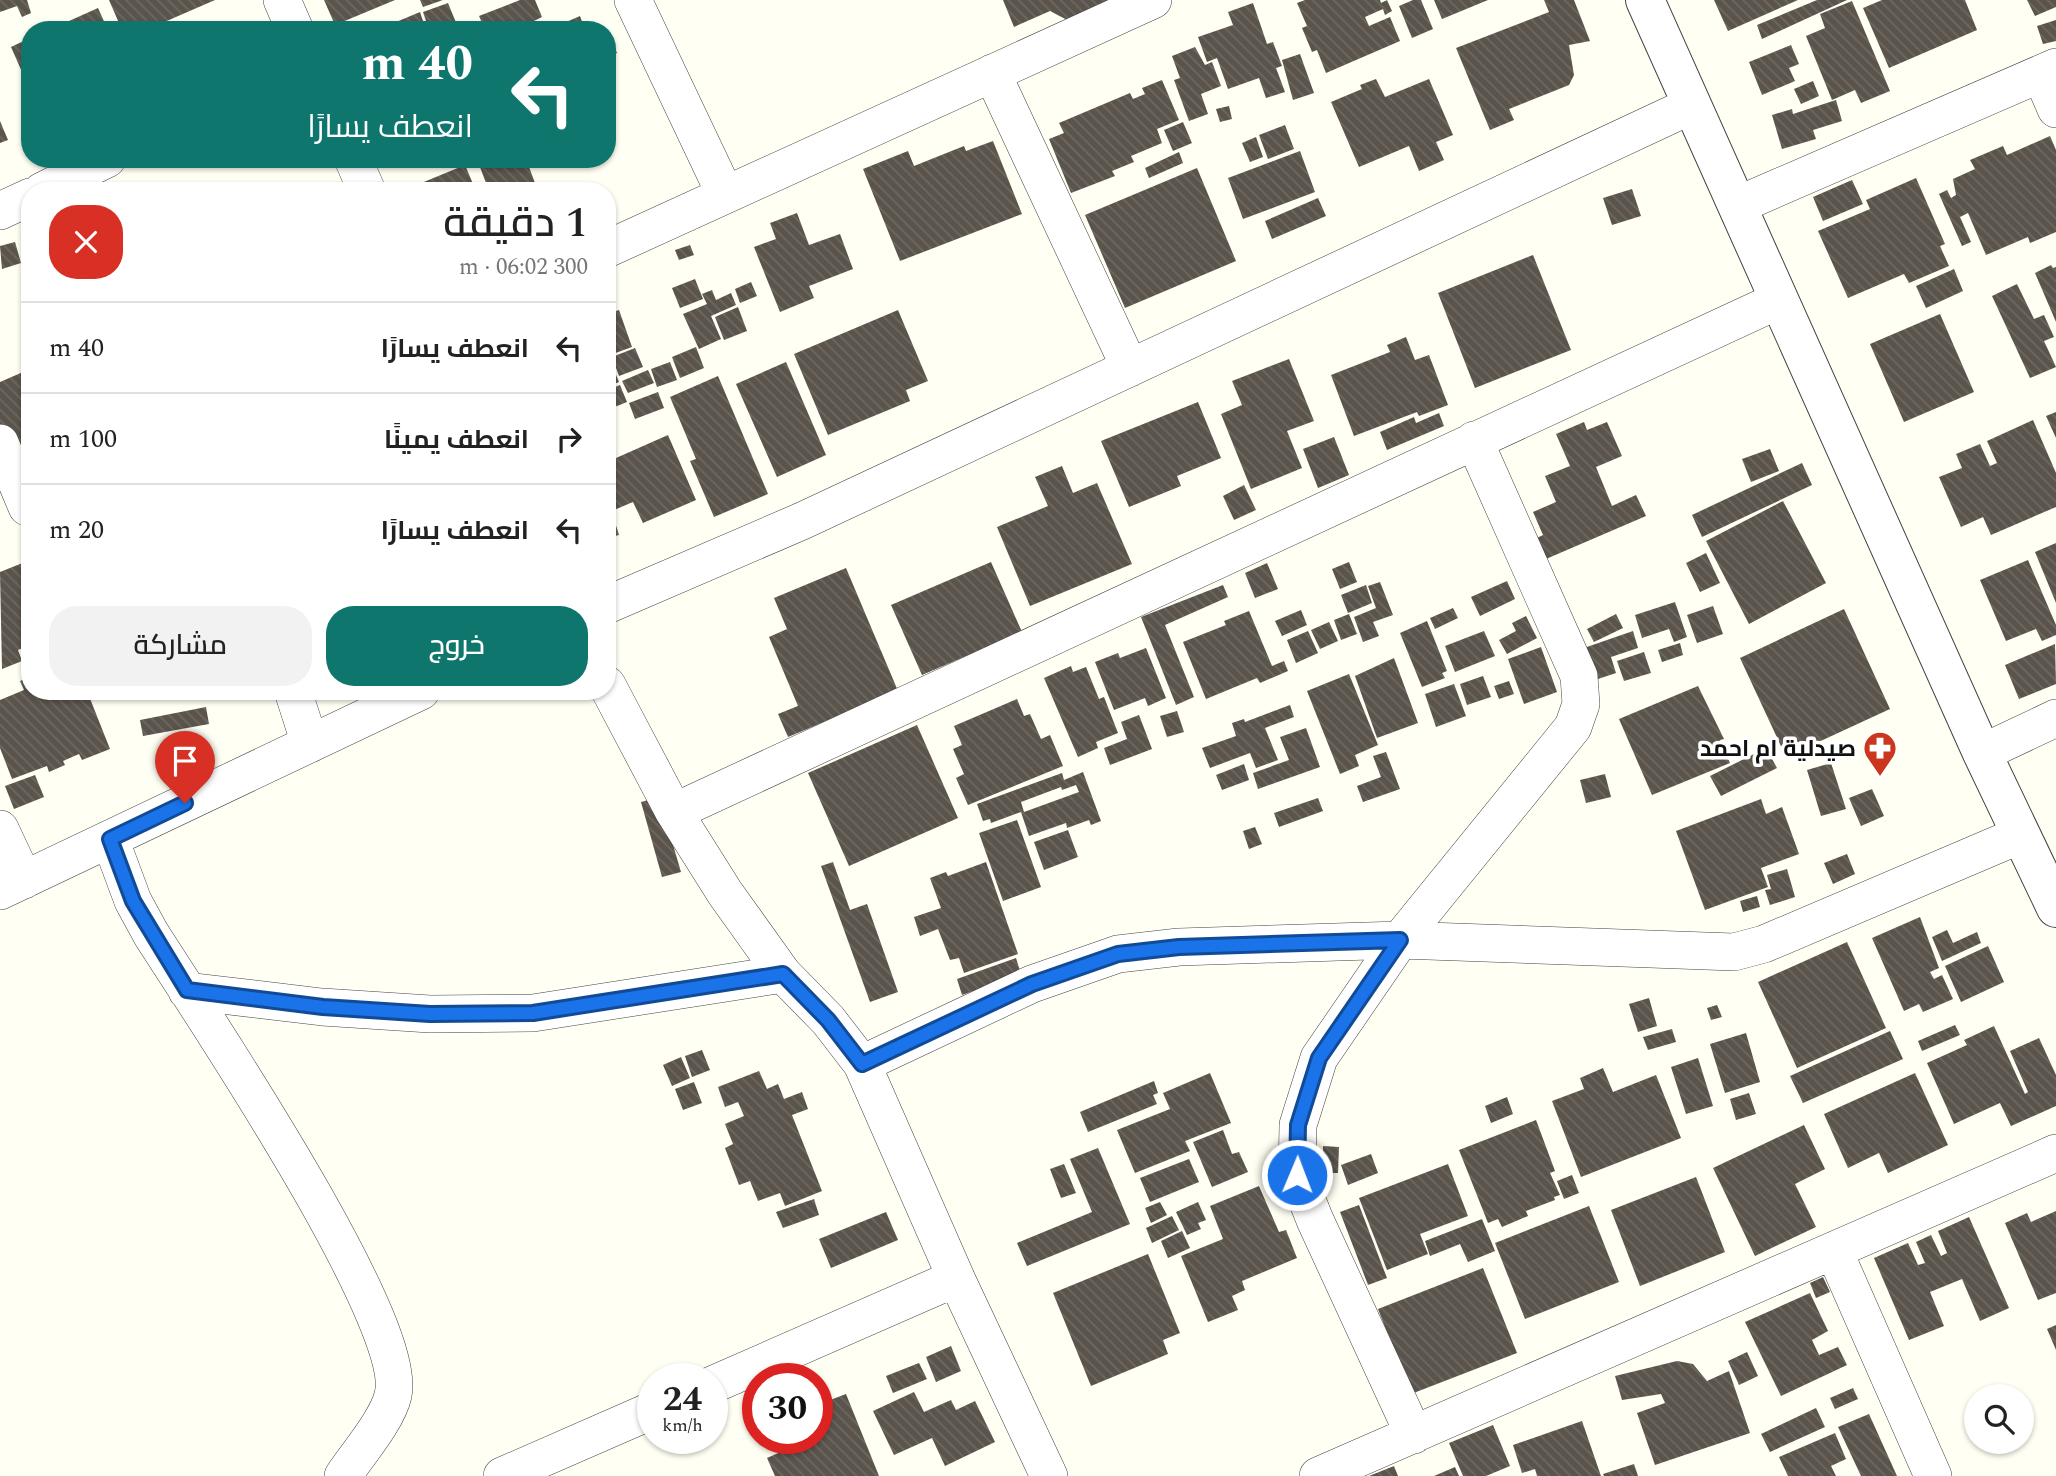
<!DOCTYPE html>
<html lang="ar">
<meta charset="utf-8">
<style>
body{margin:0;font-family:Spectral,Cairo,serif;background:#f2f2f2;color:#222;direction:rtl;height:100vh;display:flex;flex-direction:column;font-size:26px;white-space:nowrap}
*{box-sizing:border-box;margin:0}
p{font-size:23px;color:#767676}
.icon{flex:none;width:38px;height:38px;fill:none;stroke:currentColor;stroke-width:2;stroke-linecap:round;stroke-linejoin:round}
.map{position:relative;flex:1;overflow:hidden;direction:ltr}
.panel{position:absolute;left:21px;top:182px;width:595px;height:518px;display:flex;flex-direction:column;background:#fff;border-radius:28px;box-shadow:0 2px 5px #0004;direction:rtl}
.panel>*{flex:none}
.guide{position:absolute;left:21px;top:21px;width:595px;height:147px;border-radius:28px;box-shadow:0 2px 5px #0004;direction:rtl;background:#0f766e;color:#fff;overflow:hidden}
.controls{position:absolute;left:1964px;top:1384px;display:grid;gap:14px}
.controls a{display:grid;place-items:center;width:70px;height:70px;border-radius:50%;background:#fff;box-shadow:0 2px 5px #0004;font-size:35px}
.speed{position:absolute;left:637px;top:1363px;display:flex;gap:14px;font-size:35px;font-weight:700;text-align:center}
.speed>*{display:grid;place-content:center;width:91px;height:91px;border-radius:50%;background:#fff;box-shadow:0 2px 5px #0004;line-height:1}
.speed small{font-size:18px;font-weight:400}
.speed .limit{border:10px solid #d22;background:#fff;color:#111}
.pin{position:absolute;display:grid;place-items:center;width:60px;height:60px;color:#fff;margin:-72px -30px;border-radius:50% 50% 50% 0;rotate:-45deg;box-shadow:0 0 7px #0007}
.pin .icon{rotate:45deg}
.me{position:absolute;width:77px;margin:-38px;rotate:1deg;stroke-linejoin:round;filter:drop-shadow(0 0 5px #0008)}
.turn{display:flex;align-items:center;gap:24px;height:147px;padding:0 28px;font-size:32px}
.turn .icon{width:91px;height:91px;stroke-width:2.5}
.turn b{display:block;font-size:49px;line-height:60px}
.round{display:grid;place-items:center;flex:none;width:74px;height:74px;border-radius:28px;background:#f2f2f2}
.head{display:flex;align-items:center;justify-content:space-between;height:119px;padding:0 28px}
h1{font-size:42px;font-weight:600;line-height:52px}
.button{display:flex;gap:14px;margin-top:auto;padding:14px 28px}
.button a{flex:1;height:80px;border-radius:28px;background:#0f766e;color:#fff;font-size:28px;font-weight:600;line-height:80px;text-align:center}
.button a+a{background:#f2f2f2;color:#222}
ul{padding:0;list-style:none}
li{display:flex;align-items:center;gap:21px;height:91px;padding:0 28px;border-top:2px solid #e0e0e0}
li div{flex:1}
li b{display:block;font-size:26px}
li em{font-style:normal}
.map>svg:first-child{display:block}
.building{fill:url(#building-back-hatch);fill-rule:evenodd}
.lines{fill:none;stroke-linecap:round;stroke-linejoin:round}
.minor-casing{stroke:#434343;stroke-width:38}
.tertiary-casing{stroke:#434343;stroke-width:40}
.minor{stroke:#fff;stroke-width:37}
.tertiary{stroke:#fff;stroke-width:38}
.route-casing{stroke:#114b97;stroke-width:18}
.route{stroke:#1a73e8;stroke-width:12}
.labels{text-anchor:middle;stroke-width:7;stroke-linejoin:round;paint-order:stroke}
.poi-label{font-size:23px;font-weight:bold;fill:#101010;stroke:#fff;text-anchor:end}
</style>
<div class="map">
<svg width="2056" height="1476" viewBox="0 0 2056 1476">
<defs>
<pattern id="building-back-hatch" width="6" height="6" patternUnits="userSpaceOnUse" patternTransform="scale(1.75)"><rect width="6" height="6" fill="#5a544c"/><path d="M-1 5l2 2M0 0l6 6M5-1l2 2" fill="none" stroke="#6d6861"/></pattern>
</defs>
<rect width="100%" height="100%" fill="#fffff3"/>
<path class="building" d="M0 0H27L31 13 22 17 17 6 0 12Z
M109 0H215L146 30H122Z
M324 0H395L335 25Z
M420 0H443L423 7Z
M520 0H535L542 17 534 21 538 30H485L479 16Z
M1003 0H1114L1073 23 1050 11 1014 27Z
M1305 0H1380L1381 3 1387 0 1392 11 1385 15 1383 9 1365 17 1369 26 1390 17 1400 41 1326 73 1317 50 1312 52 1302 28 1307 26 1297 3Z
M1413 0H1421L1433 29 1412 38 1399 6Z
M1434 0H1488L1442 19Z
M1544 0H1574L1590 41 1569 45 1574 75 1569 85 1509 109 1514 120 1490 130 1456 48 1549 12Z
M1714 0H1798L1728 31Z
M1817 0H1847L1762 39 1757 25Z
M1882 0H1965L1977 30 1889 68 1863 8Z
M2027 0H2056V7L2035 16Z
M1852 1 1890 91 1861 103 1855 90 1832 100 1806 36 1825 28 1820 14Z
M448 3 459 30H429L423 12Z
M1253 3 1267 44 1273 42 1282 66 1276 68 1285 92 1266 98 1259 78 1228 89 1217 58 1207 62 1198 37 1233 25 1228 12Z
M98 8 108 30H49Z
M420 12 423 21 418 23 421 28 417 30H377Z
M580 16 585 30H548Z
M2056 20V41L2043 44 2037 26Z
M607 31 617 53 607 57Z
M30 38V90L11 47Z
M1791 45 1799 64 1789 68 1795 81 1762 95 1749 62Z
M1195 47 1205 65 1212 62 1221 86 1201 94 1208 114 1189 121 1174 80 1180 78 1172 56Z
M1300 54 1314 93 1293 100 1282 60Z
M1376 79 1385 97 1429 79 1453 135 1436 142 1444 160 1419 171 1409 146 1359 167 1331 102 1362 89 1360 85Z
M1162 80 1179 120 1157 129 1162 143 1131 156 1134 162 1112 171 1115 176 1071 193 1049 139 1064 133 1059 123 1130 93 1133 99 1145 94 1142 88Z
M1813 81 1819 96 1801 104 1794 89Z
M1836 100 1842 121 1813 130 1816 139 1782 149 1772 115 1792 109 1793 114Z
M1229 106 1232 119 1220 122 1216 109Z
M0 121 8 140 0 143Z
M1183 122 1192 143 1173 151 1164 130Z
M1285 125 1294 149 1268 159 1259 135Z
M2050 136 2056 150V232L2030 243 2028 237 1986 255 1968 213 1960 217 1971 242 1962 246 1939 194 1947 190 1951 198 1956 195 1953 179 1975 169 1970 160 2003 146 2007 155Z
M1256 137 1263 157 1250 162 1242 143Z
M993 141 1022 214 900 261 863 169 908 151 914 166 964 146 966 151Z
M1300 151 1315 192 1243 219 1228 178Z
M1179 152 1183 163 1149 178 1145 168Z
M477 159H526L538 191H489Z
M465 165 476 191H402Z
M1197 168 1236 261 1125 308 1085 215Z
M1916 178 1945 244 1940 246 1949 266 1909 283 1904 274 1848 298 1818 231 1870 209 1866 200Z
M1852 180 1863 204 1823 221 1813 197Z
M1632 189 1641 216 1612 225 1603 198Z
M1318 198 1326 216 1272 239 1265 221Z
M797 213 809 245 840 234 853 269 809 286 814 298 780 312 754 247 776 239 770 223Z
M15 242 21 263 2 269 0 246Z
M690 245 694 255 679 260 675 250Z
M1533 255 1571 350 1475 388 1438 293Z
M2051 265 2053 268 2056 267V322L2035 273Z
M1954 269 1963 291 1926 308 1916 286Z
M695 279 703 299 680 308 672 288Z
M751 282 757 296 740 303 735 289Z
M2017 284 2034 319 2044 315 2054 337 2044 341 2056 367 2030 378 1992 296Z
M712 290 716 300 731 293 736 305 711 316 721 339 699 349 683 314 707 304 702 294Z
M738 307 747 331 724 340 715 317Z
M619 310 632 347 610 355 607 347V314Z
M898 310 928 381 906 390 910 401 828 435 794 354Z
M1940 314 1974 392 1904 422 1870 344Z
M1406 337 1415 360 1429 355 1448 405 1419 416 1417 412 1354 436 1331 375 1390 352 1387 345Z
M696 347 704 368 680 378 672 357Z
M635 348 643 367 619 376 612 357Z
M607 353 619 382 607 387Z
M1289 359 1314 421 1287 431 1302 468 1251 489 1221 414 1242 405 1232 381Z
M670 362 677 380 657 387 651 369Z
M786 362 826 455 777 477 736 384Z
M30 369V486L0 430V382Z
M648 370 654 383 628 393 622 381Z
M718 376 768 494 714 517 690 461 696 459 670 397Z
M620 385 627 402 607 410V390Z
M658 392 664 408 635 419 629 403Z
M1198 402 1221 458 1177 476 1181 486 1129 507 1101 441Z
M2056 412V438L2046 416Z
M1439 413 1444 426 1387 450 1380 432 1414 417 1416 423Z
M2033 420 2056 473V507L1991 535 1983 517 1961 527 1939 477 1962 468 1956 454 1980 444 1990 466 1997 463 1987 441Z
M1584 422 1587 430 1607 422 1622 456 1596 467 1612 506 1636 495 1646 516 1546 559 1537 538 1543 535 1533 512 1556 502 1545 476 1570 466 1556 434Z
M668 435 696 500 643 523 633 502 607 513V462Z
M1334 437 1349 475 1318 488 1303 449Z
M1770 449 1779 471 1751 482 1742 459Z
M1802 463 1812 485 1702 537 1692 515Z
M1062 466 1073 493 1097 483 1132 564 1030 606 997 527 1048 506 1035 477Z
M1244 485 1256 510 1234 520 1223 496Z
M1783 501 1826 583 1749 624 1706 541Z
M612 513 619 535 607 538V515Z
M2056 543V603L2035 552Z
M1706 553 1720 583 1700 592 1686 563Z
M30 560V645L18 650 22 661 2 669 0 572Z
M2028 560 2056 625V635L2042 641 2036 629 2006 641 1980 580Z
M991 562 1022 632 922 675 891 605Z
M1349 562 1357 582 1340 589 1332 569Z
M1267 563 1278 589 1255 598 1245 573Z
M846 568 898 691 788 737 778 714 798 706 769 637 787 629 774 598Z
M1507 581 1515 599 1480 616 1471 597Z
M1380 582 1393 615 1373 622 1379 636 1363 642 1354 617 1376 608 1368 586Z
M1223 585 1228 597 1165 625 1194 697 1176 705 1141 617Z
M1366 585 1372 603 1348 613 1341 595Z
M1675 602 1687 637 1674 642 1669 629 1642 638 1635 615Z
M1713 606 1723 634 1697 643 1687 615Z
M1453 608 1458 618 1435 629 1430 618Z
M1844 609 1890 709 1786 757 1740 658Z
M1301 610 1307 625 1282 636 1275 621Z
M1249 611 1272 666 1284 661 1288 671 1260 683 1257 678 1206 699 1183 642 1226 625 1224 621Z
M1349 614 1357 634 1341 640 1334 620Z
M1616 614 1623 628 1594 642 1587 629Z
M1526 616 1537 638 1507 654 1499 640 1516 631 1512 623Z
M1427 621 1447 671 1442 673 1445 678 1422 687 1400 633Z
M1329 622 1338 641 1320 649 1311 630Z
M1308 631 1318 653 1296 663 1287 640Z
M1484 631 1495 656 1455 672 1445 646Z
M1633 631 1638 648 1611 657 1616 673 1592 681 1581 649Z
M1680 643 1683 655 1662 662 1658 650Z
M2055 644 2056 684 2019 699 2005 665Z
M1541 647 1557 692 1524 704 1508 659Z
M1146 648 1166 698 1148 706 1145 698 1114 710 1095 662 1118 653 1120 658Z
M1644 652 1651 673 1624 681 1617 661Z
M1394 658 1418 723 1377 738 1355 676Z
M1071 666 1073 672 1086 667 1099 699 1104 697 1118 733 1096 742 1098 748 1078 757 1044 678Z
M1349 674 1378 745 1355 755 1359 766 1340 774 1307 691Z
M1483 676 1491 697 1467 705 1460 684Z
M30 677V691H87L110 749 82 760 79 754 63 761 65 765 49 772 47 766 12 779 0 748V700L24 690 20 681Z
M1509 681 1514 694 1499 699 1494 686Z
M1454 684 1466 716 1436 727 1425 694Z
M1698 686 1724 739 1720 740 1730 763 1652 795 1619 719Z
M1017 699 1024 716 1030 714 1041 739 1050 735 1063 766 968 805 956 778 964 774 953 749 962 745 954 726Z
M1290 705 1294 717 1265 728 1278 760 1256 768 1250 753 1210 768 1202 748 1236 736 1232 723 1244 719 1245 722Z
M206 707 209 724 143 736 140 720Z
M1177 711 1184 732 1167 737 1160 716Z
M1139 715 1152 749 1110 765 1104 748 1127 739 1121 722Z
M917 725 958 818 849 866 808 773Z
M1306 728 1320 767 1258 789 1253 773 1289 760 1280 737Z
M1766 748 1777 768 1721 796 1710 776Z
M1386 752 1400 789 1363 802 1357 786 1381 777 1373 756Z
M1831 763 1846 809 1821 816 1807 770Z
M1244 764 1249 780 1222 790 1216 775Z
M1083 772 1101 821 1091 825 1089 820 1067 828 1066 823 1029 836 1021 812 991 823 990 819 983 821 977 804 1062 773 1064 780ZM1076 785 1079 792 1024 812 1021 802 1061 787 1062 790Z
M1605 774 1611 797 1586 803 1580 780Z
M35 775 44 797 14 809 5 786Z
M1872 789 1884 816 1861 826 1849 798Z
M659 797 681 872 662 877 641 802Z
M1318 798 1323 811 1279 827 1274 813Z
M1761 799 1766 814 1782 807 1799 854 1761 868 1768 887 1705 910 1676 831Z
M1017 820 1041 887 1003 901 979 833Z
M1255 827 1262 844 1249 849 1243 831Z
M1068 830 1078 857 1044 870 1034 842Z
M1847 854 1855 874 1833 884 1824 863Z
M833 862 850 910 867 904 898 992 870 1002 821 866Z
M986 862 1018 954 964 973 959 958 950 960 938 929 920 936 914 917 941 908 930 878 946 872 948 876Z
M1787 869 1795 897 1770 905 1765 890 1771 889 1767 875Z
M1757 896 1760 907 1743 912 1740 901Z
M1920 917 1939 968 1930 972 1934 979 1942 975 1953 999 1923 1012 1919 1004 1904 1011 1872 938Z
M1947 930 1953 943 1977 932 1981 943 1942 961 1932 937Z
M1847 942 1886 1028 1797 1068 1758 982Z
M1988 946 2004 982 1961 1002 1945 966Z
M1016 958 1021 974 962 995 957 979Z
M1649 998 1657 1026 1638 1032 1629 1004Z
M1717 1005 1722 1017 1711 1020 1707 1008Z
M1955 1025 1960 1035 1922 1051 1918 1041Z
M1994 1026 2025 1094 2028 1092 2010 1051 2039 1038 2056 1075V1106L2011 1126 2000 1103 1954 1124 1927 1063 1967 1045 1964 1040Z
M1672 1029 1676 1042 1648 1050 1643 1037Z
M1890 1031 1903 1059 1803 1103 1790 1076Z
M1746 1033 1760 1082 1725 1093 1710 1044Z
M702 1050 710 1070 692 1077 685 1056Z
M681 1057 690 1078 672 1086 663 1065Z
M1698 1058 1713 1106 1686 1114 1671 1067Z
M1603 1068 1613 1092 1656 1075 1681 1138 1581 1177 1552 1101 1584 1089 1580 1078Z
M759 1071 767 1089 778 1084 784 1099 802 1092 808 1109 792 1115 822 1191 785 1206 780 1193 758 1201 750 1181 739 1185 725 1148 733 1144 725 1124 744 1116 738 1102 725 1107 718 1087Z
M1210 1073 1231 1123 1185 1141 1190 1151 1135 1173 1117 1130 1170 1109 1163 1093Z
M1915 1073 1948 1145 1888 1173 1879 1153 1848 1168 1824 1114Z
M1154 1081 1158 1093 1153 1095 1157 1104 1088 1132 1080 1112Z
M694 1082 702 1103 683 1110 675 1089Z
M1749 1093 1756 1114 1736 1120 1730 1099Z
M1507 1097 1513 1114 1491 1123 1485 1106Z
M1536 1120 1555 1171 1550 1173 1560 1195 1554 1197 1555 1200 1526 1211 1528 1216 1502 1227 1498 1219 1488 1223 1459 1150Z
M1804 1125 1825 1169 1795 1184 1816 1227 1755 1256 1713 1168Z
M1223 1130 1232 1154 1239 1152 1248 1172 1212 1187 1193 1142Z
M1323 1146 1339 1147 1338 1173H1323Z
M1098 1148 1130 1224 1027 1266 1017 1243 1092 1212 1070 1159Z
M1371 1154 1378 1173 1348 1185 1341 1165Z
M1189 1159 1199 1182 1150 1202 1140 1178Z
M1064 1164 1076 1193 1061 1198 1050 1169Z
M1448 1164 1468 1216 1420 1234 1428 1254 1387 1270 1359 1198Z
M1572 1175 1579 1193 1564 1199 1557 1181Z
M1696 1177 1725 1252 1640 1286 1611 1210Z
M1259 1186 1279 1232 1286 1230 1297 1258 1242 1281 1245 1290 1232 1296 1238 1310 1208 1322 1181 1256 1223 1239 1210 1206Z
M814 1199 819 1215 783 1228 776 1212Z
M1160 1202 1167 1215 1151 1223 1145 1208Z
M1198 1202 1206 1220 1198 1223 1201 1229 1187 1235 1176 1212Z
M1359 1205 1387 1278 1368 1285 1340 1212Z
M1589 1206 1619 1282 1525 1319 1495 1243Z
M2056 1211V1293L2038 1300 2005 1223 2027 1213 2031 1222Z
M886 1212 898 1240 831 1268 819 1239Z
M1172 1216 1179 1230 1152 1243 1146 1228Z
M1969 1217 2009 1308 1980 1321 1962 1279 1930 1292 1944 1326 1909 1340 1874 1258 1908 1243 1918 1265 1925 1263 1916 1242 1931 1235 1941 1256 1947 1253 1938 1231Z
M1482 1219 1495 1251 1468 1262 1460 1244 1430 1256 1425 1241Z
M1182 1231 1190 1248 1168 1258 1161 1241Z
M1148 1254 1180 1333 1163 1340 1168 1354 1091 1386 1053 1293Z
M1483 1268 1517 1353 1411 1394 1378 1309Z
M1823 1277 1830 1292 1816 1298 1810 1283Z
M1810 1293 1828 1331 1812 1340 1819 1355 1838 1347 1847 1365 1781 1396 1745 1322Z
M2056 1325V1350L2047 1329Z
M951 1346 961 1371 936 1382 926 1357Z
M1747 1352 1758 1376 1739 1385 1728 1361Z
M1677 1361 1693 1364 1707 1381 1729 1371 1750 1433 1655 1465 1637 1413 1665 1403 1661 1394 1622 1400 1615 1376Z
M919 1363 927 1379 893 1393 886 1376Z
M1853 1388 1858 1399 1835 1409 1830 1398Z
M914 1392 924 1412 951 1400 956 1410 975 1401 995 1442 945 1466 932 1438 894 1455 873 1411Z
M846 1394 879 1476H775L767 1458 785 1450 780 1438H817V1405Z
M1816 1408 1825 1427 1770 1452 1761 1434Z
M1869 1414 1897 1476H1861L1838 1427Z
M1582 1421 1601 1476H1537L1535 1469 1522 1473 1513 1445Z
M1493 1425 1510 1466 1486 1476H1463L1449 1443Z
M1835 1433 1846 1459 1831 1466 1836 1476H1788L1779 1457Z
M1634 1464 1638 1476H1604L1603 1474Z
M1394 1466 1398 1476H1369Z
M1455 1467 1459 1476H1434Z"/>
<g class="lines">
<defs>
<path id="minor" d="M282 0 295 30
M633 0 725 194
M992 73 1130 368
M2041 74 2056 109
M353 159 367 191
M42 191 107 159
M1738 205 2056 67
M0 211 30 197
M607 249 1153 0
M0 443 27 507
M607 605 802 521 1690 106
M607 685 674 812 725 893 783 974 828 1020 862 1064 956 1278 1049 1476
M293 691 310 744
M1982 753 2056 718
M674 812 1779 300
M0 829 24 880
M110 839 133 901 151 934C198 1008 411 1323 393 1395 388 1419 357 1455 343 1476
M0 891 421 691
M187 991 322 1007 430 1014 533 1013 783 974
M862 1064 1032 984 1118 954 1179 947 1400 940 1734 952 1764 944 2020 835
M1834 1251 1933 1476
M712 1385 956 1278
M1414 1435 1315 1220 1297 1175 1298 1125 1319 1058 1400 940 1573 727 1581 704 1579 676 1474 440
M502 1476 653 1410
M1318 1476 2056 1153"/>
<path id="tertiary" d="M1645 0 1982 753 2056 908"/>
</defs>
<use href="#minor" class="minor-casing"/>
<use href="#tertiary" class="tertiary-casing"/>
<use href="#minor" class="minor"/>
<use href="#tertiary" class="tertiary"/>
</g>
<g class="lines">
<defs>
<path id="route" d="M185 803 110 839 133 901 187 990 323 1007 430 1014 533 1013 783 974 828 1020 862 1064 1032 984 1118 954 1179 947 1400 940 1319 1058 1298 1125 1297 1175"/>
</defs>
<use href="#route" class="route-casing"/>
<use href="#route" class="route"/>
</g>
<defs>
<symbol id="pharmacy-pin" viewBox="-11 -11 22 30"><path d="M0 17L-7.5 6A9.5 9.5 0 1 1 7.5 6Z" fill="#ca361e" stroke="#fff"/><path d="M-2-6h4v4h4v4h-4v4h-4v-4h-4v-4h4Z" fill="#fff"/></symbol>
</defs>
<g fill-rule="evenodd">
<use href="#pharmacy-pin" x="1861" y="729" width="38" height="52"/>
</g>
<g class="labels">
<g class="poi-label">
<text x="1856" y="756">صيدلية ام احمد</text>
</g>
</g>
</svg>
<div class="controls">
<a><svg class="icon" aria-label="search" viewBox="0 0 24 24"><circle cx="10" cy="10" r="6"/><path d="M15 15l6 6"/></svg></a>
</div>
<div class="speed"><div>24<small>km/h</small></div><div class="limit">30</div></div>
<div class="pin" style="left:185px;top:803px;background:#d93025"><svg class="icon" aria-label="arrive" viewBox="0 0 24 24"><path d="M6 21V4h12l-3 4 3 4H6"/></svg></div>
<svg class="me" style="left:1297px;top:1175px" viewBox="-20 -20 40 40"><circle r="17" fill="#1a73e8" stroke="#fff" stroke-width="3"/><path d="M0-11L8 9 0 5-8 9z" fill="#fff"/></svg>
<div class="guide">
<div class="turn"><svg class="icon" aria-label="left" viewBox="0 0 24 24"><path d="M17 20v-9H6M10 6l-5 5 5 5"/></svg><div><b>40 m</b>انعطف يسارًا</div></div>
</div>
<section class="panel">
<div class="head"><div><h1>1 دقيقة</h1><p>300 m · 06:02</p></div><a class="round" style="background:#d93025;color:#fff"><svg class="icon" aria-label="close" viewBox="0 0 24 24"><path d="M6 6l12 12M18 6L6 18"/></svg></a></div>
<ul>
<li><svg class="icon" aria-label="left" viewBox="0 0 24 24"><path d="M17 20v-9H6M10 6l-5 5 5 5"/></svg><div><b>انعطف يسارًا</b></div><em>40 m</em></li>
<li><svg class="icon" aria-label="right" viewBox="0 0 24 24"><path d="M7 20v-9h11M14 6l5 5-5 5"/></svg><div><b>انعطف يمينًا</b></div><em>100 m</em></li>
<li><svg class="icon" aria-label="left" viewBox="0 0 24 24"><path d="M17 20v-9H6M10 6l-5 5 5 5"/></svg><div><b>انعطف يسارًا</b></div><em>20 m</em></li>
</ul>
<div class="button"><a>خروج</a><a>مشاركة</a></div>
</section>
</div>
